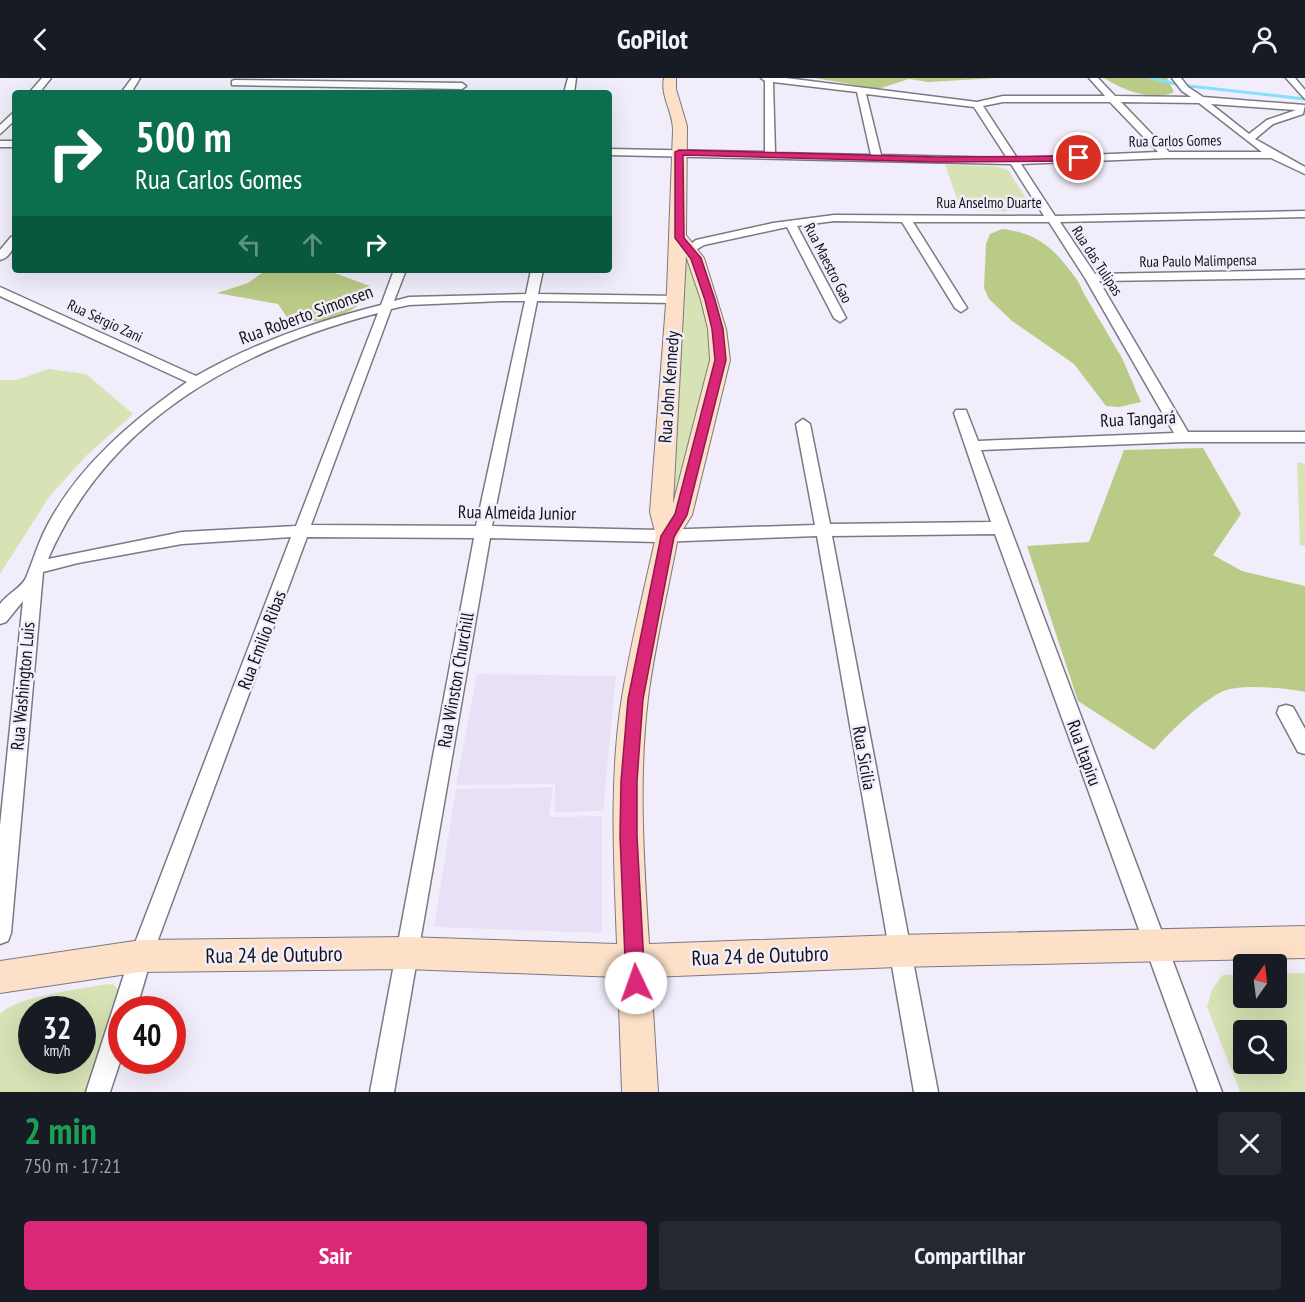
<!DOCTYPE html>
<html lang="pt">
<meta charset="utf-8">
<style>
body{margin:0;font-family:"PT Sans Narrow",sans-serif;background:#242831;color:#f1f3f6;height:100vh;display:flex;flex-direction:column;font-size:22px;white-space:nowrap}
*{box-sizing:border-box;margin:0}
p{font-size:20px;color:#9ea1a6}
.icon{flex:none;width:33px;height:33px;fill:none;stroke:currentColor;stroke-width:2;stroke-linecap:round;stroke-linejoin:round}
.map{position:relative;height:1014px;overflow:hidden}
.side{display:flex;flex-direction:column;background:#171b24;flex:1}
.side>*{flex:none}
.hud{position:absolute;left:12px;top:12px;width:600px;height:183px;border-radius:6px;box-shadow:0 6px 24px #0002;background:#0b6e4f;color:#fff;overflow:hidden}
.needle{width:39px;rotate:14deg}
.buttons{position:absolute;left:1233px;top:876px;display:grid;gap:12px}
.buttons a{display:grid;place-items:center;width:54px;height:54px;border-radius:6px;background:#171b24;box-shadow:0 6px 24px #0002;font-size:30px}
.speed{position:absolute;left:18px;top:918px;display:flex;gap:12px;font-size:30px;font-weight:700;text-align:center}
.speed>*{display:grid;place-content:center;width:78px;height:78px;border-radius:50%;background:#171b24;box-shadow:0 6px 24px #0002;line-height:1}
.speed small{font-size:15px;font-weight:400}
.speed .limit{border:9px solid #d22;background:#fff;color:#111}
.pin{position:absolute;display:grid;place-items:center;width:51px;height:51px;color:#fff;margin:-26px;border:3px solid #fff;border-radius:50%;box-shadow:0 2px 6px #0007}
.me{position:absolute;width:66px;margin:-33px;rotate:357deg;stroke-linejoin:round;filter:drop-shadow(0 0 4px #0008)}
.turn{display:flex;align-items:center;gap:21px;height:126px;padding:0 24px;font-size:27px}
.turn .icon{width:78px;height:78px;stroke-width:2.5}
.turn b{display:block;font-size:42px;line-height:51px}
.lanes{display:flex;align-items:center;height:57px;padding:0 24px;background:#0003;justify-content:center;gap:30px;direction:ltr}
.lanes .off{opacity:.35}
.round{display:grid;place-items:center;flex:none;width:63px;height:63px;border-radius:6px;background:#242831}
.head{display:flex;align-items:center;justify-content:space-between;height:102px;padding:0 24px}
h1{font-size:36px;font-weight:700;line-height:45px;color:#1e9e55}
.button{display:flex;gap:12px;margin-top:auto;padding:12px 24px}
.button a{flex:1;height:69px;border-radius:6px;background:#db2777;color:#fff;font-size:24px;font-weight:700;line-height:69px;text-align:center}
.button a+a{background:#242831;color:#f1f3f6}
header{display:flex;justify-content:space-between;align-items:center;height:78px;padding:0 24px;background:#171b24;font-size:27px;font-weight:700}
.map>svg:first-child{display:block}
.built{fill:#e8e1f6}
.green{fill:#d7e3b5;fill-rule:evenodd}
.forest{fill:#b9cb86}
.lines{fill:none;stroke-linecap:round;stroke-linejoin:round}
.stream{stroke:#87dffc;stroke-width:3}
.street-casing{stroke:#7c7884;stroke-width:3}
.secondary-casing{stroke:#7c7884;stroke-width:2}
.street{fill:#fff;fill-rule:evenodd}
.secondary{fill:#fce1c8;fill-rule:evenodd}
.route{fill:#db2777;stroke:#8e194d;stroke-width:1.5}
.labels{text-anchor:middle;stroke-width:5;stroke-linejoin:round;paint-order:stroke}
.far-street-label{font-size:15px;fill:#141217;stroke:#f2edfb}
.street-label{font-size:18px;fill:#141217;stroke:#f2edfb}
.near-street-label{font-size:21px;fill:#141217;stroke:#f2edfb}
</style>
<header><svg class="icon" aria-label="back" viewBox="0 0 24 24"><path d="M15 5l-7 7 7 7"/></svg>GoPilot<svg class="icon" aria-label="person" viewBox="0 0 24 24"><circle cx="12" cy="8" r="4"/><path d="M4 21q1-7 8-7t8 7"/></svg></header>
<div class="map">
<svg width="1305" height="1014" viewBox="0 0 1305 1014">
<rect width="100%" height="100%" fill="#f2edfb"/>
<path class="built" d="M477 596 616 598 603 733 555 734V706L456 707Z
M553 709 549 739 602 738V855L434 849 456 711Z"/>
<path class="green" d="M945 87 995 88 1008 92 1029 125C1014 139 981 131 961 131Z
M684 181 690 182 712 253 715 283 672 434Z
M48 291 86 296 133 336 86 378 49 419 0 496V302H17Z
M1297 384 1305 386V468L1300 467Z
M1305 895V1014H1240L1207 929 1212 911 1223 897 1243 896 1244 920H1276L1277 896ZM1276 952V986H1244V952Z
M113 906 120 914 87 1014H0V936C15 919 76 912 101 907ZM32 932H82V982H32Z"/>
<path class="forest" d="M815 0H997L928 4 909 1 878 11Z
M1104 0H1167L1174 14C1154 24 1122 12 1104 0Z
M1002 151C1031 154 1050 166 1068 190 1075 199 1079 203 1083 214L1122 280 1141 324 1119 329 1106 328 1074 286 1012 243 989 221 984 210 986 166 990 156Z
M266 192H326L370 208C367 214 365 222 361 225 343 241 314 245 291 245L278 226 217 215 248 205Z
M1203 370 1241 436 1213 477 1242 493 1305 508V614C1286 610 1239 605 1221 614 1197 627 1172 652 1154 672L1078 623 1027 468 1089 464 1124 372Z"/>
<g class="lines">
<path class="stream" d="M1151 0 1180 7 1305 21"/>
<defs>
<path id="street" d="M42 0H51L39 15H29Z
M132 0H140L131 15H121Z
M568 0H576L574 15H564Z
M761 0H786L977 24 1003 18H1105L1089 0H1098L1115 18 1191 19 1182 13 1172 0H1181L1188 9 1203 19 1305 27 1303 36 1273 46 1255 61 1305 89V96L1271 80H1166L1021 86 1055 138 1305 133V139L1060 144 1095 196 1305 192V200L1099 203 1188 354H1305V364H1184L981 372 1222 1014H1198L995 456 832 458 938 1014H914L817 458 658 464 490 460 394 1014H370L474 460 307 459 152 878 136 932H122V978L110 1014H86L130 878 291 459 182 466 78 485 43 494 11 855 8 863 0 866V748L23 523 6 544 0 546V526C7 516 21 510 26 500 33 483 38 465 47 448 79 387 132 343 187 304L0 218V209L196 298C254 265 317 243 381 227L394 192H406L394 223 409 219 526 216 531 192H543L538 216 679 218 681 221 675 225 537 223 492 448 658 452 815 447 796 346 803 341 810 346 830 446 991 444 954 335 956 332H966L978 363 1174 355 1085 200 1049 144H913L967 230 961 234 955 230 902 144 834 143 797 148 846 240 840 244 834 240 787 149 704 167 689 176H674V172L686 170 696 162 773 145 834 137 1044 138 1011 86 609 77V71L765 74V3ZM773 4 857 14 871 77 775 75ZM866 16 974 29 1007 80 881 77ZM1003 24H1110L1158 74 1017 80 983 28ZM1121 24 1199 25 1262 74H1169ZM1211 26 1296 32 1267 42 1249 56ZM502 223H525L476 448 311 447 391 231 409 227ZM378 235 296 448 182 454 48 481C108 342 237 272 378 235Z
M1286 0H1295L1305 12V21Z
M235 2 462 5 466 8 462 11 232 7V3Z
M15 33V42L0 56V47Z
M0 63H15V69H0Z
M15 158C15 168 11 179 0 182V172L11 159Z
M1286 627 1293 629 1305 651V676L1298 674 1277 635 1279 629Z"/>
<path id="secondary" d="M664 0H676V11L687 48 686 157 704 180 726 251 730 282 692 437 678 459C668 513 655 566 648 620 638 702 644 785 649 866L897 857 1305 848V880L897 889 651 899 658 1014H622L618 899 406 891 141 894 0 915V883L141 862 406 859 617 866C614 785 609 700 622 619 631 565 644 512 656 458L650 434 667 213 673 52C673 34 660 18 664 0ZM686 178 701 222 708 251 710 282 673 426Z"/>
</defs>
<use href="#street" class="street-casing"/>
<use href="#secondary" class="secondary-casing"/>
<use href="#street" class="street"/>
<use href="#secondary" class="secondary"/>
</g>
<path class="route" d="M679 72 938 79 1079 78 1083 80 1079 83 938 84 683 77 684 160 701 180 715 222 723 251 726 282 687 437 674 459 643 621 637 703V758L645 905 642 912 636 915 629 912 626 905 620 758 621 703 628 621 661 458 675 436 715 282 712 251 705 222 691 181 675 160V74Z"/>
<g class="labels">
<g class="far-street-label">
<text transform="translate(1175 63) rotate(-1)" y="5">Rua Carlos Gomes</text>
<text x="989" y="130">Rua Anselmo Duarte</text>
<text transform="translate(1097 183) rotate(57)" y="5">Rua das Tulipas</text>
<text transform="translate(1198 183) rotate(-1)" y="5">Rua Paulo Malimpensa</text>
<text transform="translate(828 185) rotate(63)" y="5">Rua Maestro Gao</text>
<text transform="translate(105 243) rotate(25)" y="5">Rua Sérgio Zani</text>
</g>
<g class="street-label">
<text transform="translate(306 237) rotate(-20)" y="6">Rua Roberto Simonsen</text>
<text transform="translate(669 309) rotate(-86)" y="6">Rua John Kennedy</text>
<text transform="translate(1138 341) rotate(-3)" y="6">Rua Tangará</text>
<text transform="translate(517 435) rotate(1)" y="6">Rua Almeida Junior</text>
<text transform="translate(262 562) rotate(-69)" y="6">Rua Emilio Ribas</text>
<text transform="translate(456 602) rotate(-80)" y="6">Rua Winston Churchill</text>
<text transform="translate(23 608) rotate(-85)" y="6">Rua Washington Luis</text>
<text transform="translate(1084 675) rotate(70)" y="6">Rua Itapiru</text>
<text transform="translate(864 680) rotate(80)" y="6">Rua Sicilia</text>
</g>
<g class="near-street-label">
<text transform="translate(274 877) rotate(-1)" y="7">Rua 24 de Outubro</text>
<text transform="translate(760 878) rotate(-2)" y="7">Rua 24 de Outubro</text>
</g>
</g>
</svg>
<div class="buttons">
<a><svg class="needle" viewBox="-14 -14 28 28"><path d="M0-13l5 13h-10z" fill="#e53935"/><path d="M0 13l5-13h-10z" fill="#9ea1a6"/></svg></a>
<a><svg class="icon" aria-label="search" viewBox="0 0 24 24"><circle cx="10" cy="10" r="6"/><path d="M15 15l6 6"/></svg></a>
</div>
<div class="speed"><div>32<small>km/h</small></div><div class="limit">40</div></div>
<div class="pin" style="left:1079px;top:80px;background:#d93025"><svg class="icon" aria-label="arrive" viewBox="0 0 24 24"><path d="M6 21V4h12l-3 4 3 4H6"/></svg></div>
<svg class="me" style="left:636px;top:905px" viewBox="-20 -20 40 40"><circle r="19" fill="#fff"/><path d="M0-13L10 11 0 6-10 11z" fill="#db2777"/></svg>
<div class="hud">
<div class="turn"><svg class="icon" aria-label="right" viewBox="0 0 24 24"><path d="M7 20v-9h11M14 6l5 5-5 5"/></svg><div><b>500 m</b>Rua Carlos Gomes</div></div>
<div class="lanes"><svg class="icon off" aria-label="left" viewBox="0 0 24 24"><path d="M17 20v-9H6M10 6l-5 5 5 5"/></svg><svg class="icon off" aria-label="ahead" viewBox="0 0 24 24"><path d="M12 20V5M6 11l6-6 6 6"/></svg><svg class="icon" aria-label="right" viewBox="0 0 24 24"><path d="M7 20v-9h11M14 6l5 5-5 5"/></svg></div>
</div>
</div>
<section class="side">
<div class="head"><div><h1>2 min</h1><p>750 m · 17:21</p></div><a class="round"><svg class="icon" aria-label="close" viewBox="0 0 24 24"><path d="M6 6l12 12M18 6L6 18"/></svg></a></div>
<div class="button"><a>Sair</a><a>Compartilhar</a></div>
</section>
